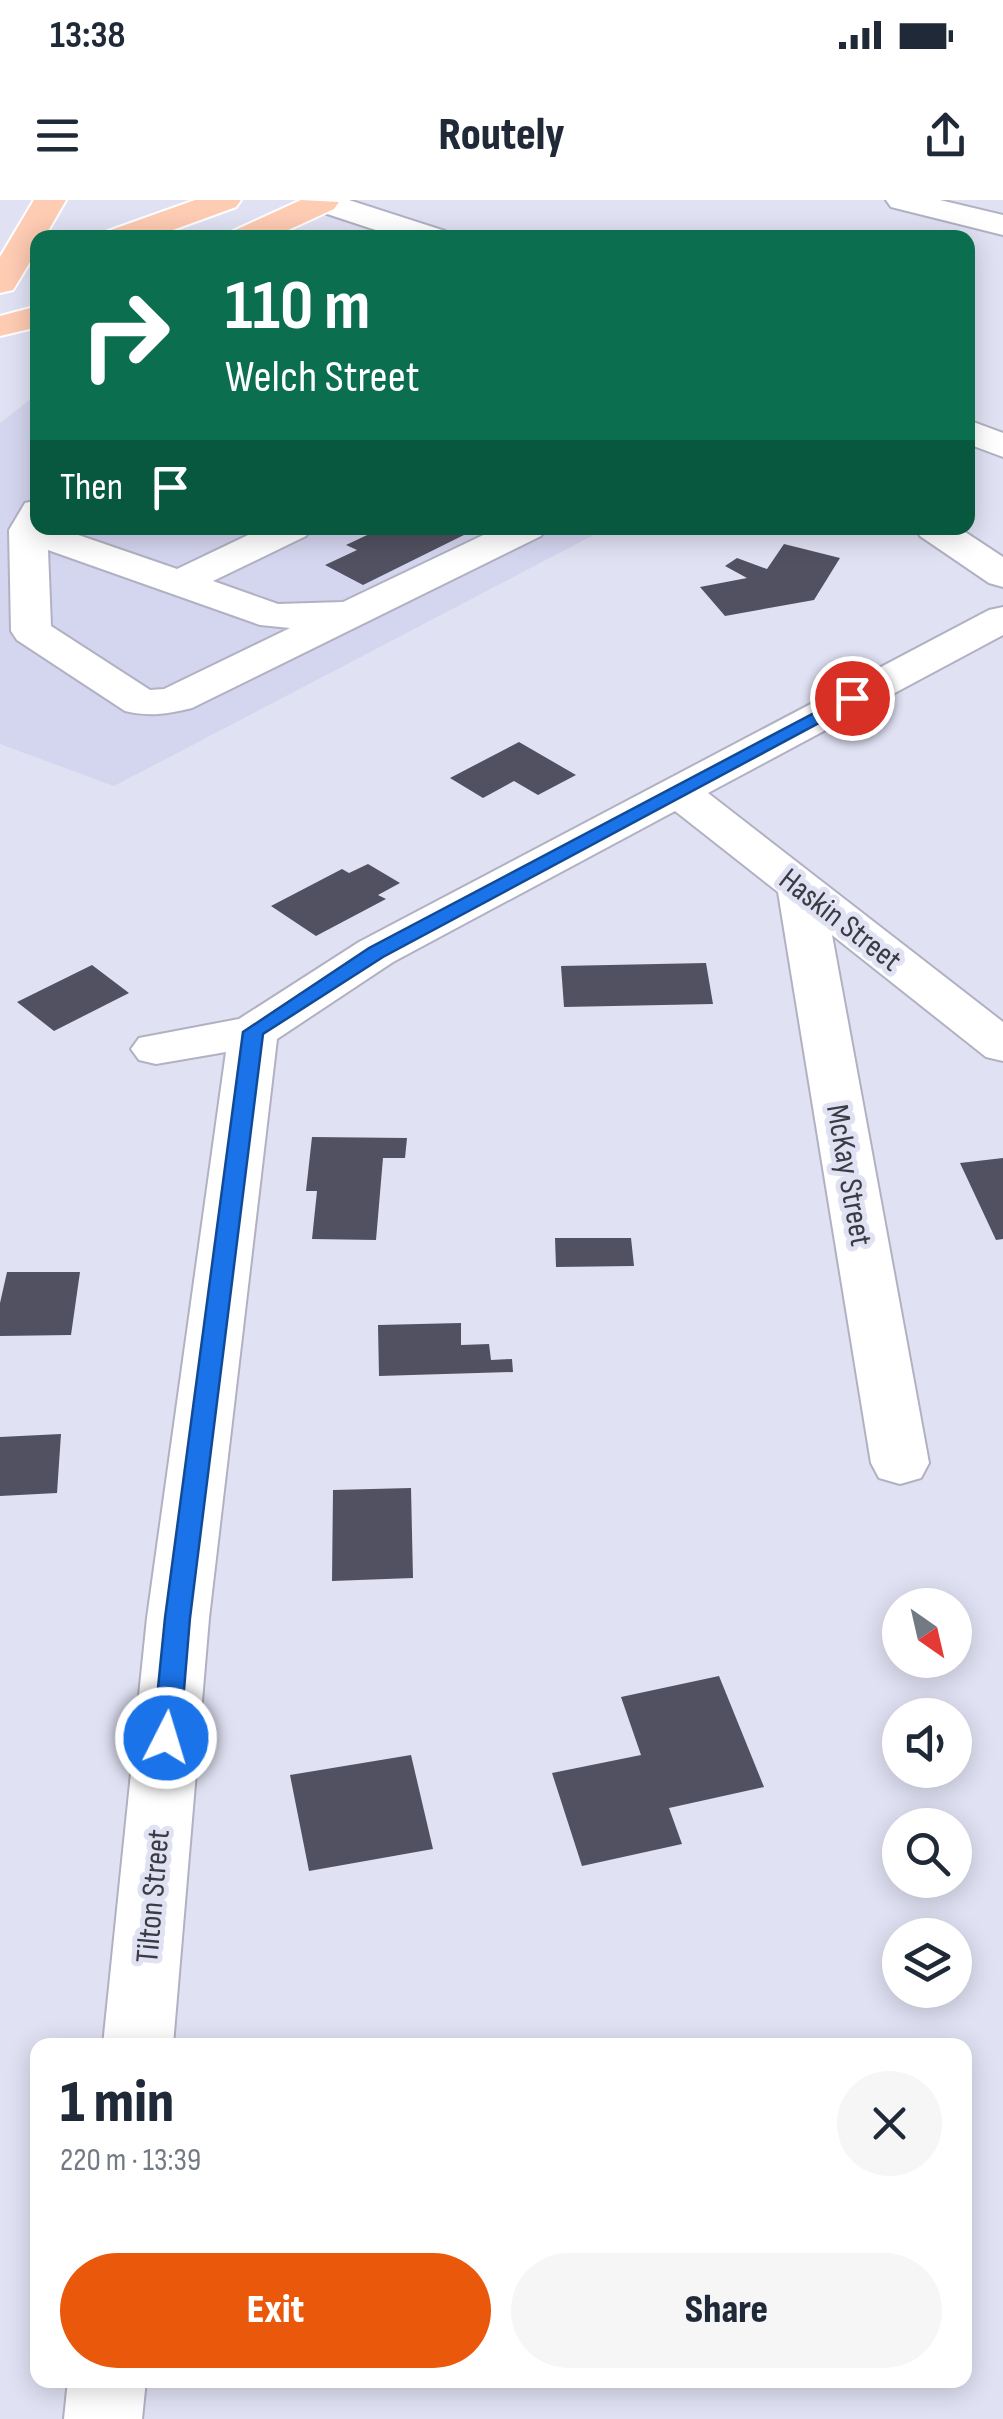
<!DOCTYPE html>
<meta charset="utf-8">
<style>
body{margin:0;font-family:"Sofia Sans Condensed",sans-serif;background:#f6f6f7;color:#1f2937;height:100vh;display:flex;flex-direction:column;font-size:38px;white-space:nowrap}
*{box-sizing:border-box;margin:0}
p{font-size:32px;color:#747a83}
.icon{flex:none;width:55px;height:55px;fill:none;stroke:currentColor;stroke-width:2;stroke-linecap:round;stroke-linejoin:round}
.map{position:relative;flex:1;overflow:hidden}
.sheet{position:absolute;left:30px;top:1838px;width:942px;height:350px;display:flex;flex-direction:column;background:#fff;border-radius:20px;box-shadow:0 5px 25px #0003}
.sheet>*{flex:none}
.top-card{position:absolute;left:30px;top:30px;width:945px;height:305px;border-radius:20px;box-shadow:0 5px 25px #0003;background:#0b6e4f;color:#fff;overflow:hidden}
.needle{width:65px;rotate:146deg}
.tools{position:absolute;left:882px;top:1388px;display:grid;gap:20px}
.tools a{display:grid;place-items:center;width:90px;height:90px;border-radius:50%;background:#fff;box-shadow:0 5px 25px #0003;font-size:50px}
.pin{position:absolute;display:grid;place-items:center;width:85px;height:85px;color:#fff;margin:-42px;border:5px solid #fff;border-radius:50%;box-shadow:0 2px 10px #0007}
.me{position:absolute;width:110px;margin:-55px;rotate:5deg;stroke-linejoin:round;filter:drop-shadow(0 0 8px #0008)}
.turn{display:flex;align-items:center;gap:35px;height:210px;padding:0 30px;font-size:45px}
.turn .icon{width:130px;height:130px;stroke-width:2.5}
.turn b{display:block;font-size:70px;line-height:85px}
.then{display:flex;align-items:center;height:95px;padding:0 30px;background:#0003;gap:20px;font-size:38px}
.round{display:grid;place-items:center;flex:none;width:105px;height:105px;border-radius:52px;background:#f6f6f7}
.headline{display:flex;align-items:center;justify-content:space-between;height:170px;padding:0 30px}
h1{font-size:60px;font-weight:800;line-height:75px}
.button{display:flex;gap:20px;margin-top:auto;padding:20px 30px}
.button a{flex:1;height:115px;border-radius:60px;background:#ea580c;color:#fff;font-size:40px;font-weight:800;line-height:115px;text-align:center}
.button a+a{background:#f6f6f7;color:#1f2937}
.status{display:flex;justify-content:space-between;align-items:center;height:70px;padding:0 50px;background:#fff;direction:ltr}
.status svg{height:28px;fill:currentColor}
header{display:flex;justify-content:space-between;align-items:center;height:130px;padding:0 30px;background:#fff;font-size:45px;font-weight:800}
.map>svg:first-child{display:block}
.built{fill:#d4d5ef}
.building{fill:#515161}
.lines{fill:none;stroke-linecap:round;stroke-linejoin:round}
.minor-casing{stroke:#b1b1c3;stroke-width:4}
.major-casing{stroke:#fff;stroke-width:4}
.minor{fill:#fff;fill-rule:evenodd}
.major{fill:#fecbb3;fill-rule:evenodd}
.route{fill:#1a73e8;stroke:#114b97;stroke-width:2.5}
.labels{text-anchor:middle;stroke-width:10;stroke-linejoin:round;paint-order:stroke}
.street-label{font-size:32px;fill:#3b3b43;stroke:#e0e1f3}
</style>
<div class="status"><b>13:38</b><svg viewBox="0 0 49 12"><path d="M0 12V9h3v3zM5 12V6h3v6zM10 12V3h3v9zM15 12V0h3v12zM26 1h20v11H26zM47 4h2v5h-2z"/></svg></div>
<header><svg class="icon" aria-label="menu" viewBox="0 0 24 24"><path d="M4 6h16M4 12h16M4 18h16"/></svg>Routely<svg class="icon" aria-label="share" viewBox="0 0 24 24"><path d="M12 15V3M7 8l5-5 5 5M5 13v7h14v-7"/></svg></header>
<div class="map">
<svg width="1003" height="2219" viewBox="0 0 1003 2219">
<rect width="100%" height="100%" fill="#e0e1f3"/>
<path class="built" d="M37 194 38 328H607L114 586 0 544V223Z"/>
<path class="building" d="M382 328H478L363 385 325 365 357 350 346 345Z
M784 344 840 358 814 400 725 416 700 387 747 378 725 366 737 358 767 369Z
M519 542 576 575 538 595 514 581 483 598 450 578Z
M368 664 400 683 378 695 386 699 316 736 271 706 342 669 349 673Z
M706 763 713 804 564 807 561 766Z
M92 765 129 793 54 831 17 802Z
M312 937 407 938 405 958H383L376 1040 312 1039 317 991H306Z
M1003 958V1039L996 1040 960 963Z
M555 1038H631L634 1066 556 1067Z
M7 1072H80L71 1135 0 1136V1103Z
M461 1123V1145L489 1144 491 1160 512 1159 513 1172 379 1176 378 1125Z
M61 1234 57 1293 0 1296V1237Z
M411 1288 413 1378 332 1381 333 1290Z
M719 1476 764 1587 669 1608 682 1644 582 1666 552 1573 641 1555 621 1497Z
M411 1555 433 1649 309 1671 290 1575Z"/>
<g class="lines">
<defs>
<path id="minor" d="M309 0H349L445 31 450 38H400L312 9Z
M886 0H940L1003 15V35L891 7Z
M968 220 1003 233V257L968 244Z
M38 300V328H58L177 369 263 328H311L306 336 213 381 278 404 343 402 498 328H546L541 336 192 508C168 514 149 517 125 511L17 440 11 431 9 330 25 303ZM48 350 260 425 290 428 164 489 150 490 51 426Z
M915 328H959L1003 357V387L989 383 920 336Z
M1003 407V435L708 593 1003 822V861L986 857 832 735 929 1263 921 1278 900 1284 879 1278 871 1263 778 692 675 611 393 762 277 839 209 1418 173 1845H103L147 1418 226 852 156 864 139 860 131 849 139 838 239 819 359 742 989 410Z
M68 2180H146L142 2219H64Z"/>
<path id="major" d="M34 0H66L44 38H38V49L13 90 0 93V57Z
M195 0H241L236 7 151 38H103L108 31Z
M301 0 339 2 334 9 271 38H228L233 31Z
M38 106V127L0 136V116Z"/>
</defs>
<use href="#minor" class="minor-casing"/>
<use href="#major" class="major-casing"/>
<use href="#minor" class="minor"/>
<use href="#major" class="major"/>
</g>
<path class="route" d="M852 493 858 495V502L383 757 263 834 190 1418 180 1538 176 1546 166 1549 157 1546 153 1538 165 1418 243 832 369 748Z"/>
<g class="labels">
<g class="street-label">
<text transform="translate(841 719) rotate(38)" y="11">Haskin Street</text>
<text transform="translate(850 975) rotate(80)" y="11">McKay Street</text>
<text transform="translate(152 1696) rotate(-85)" y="11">Tilton Street</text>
</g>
</g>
</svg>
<div class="tools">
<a><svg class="needle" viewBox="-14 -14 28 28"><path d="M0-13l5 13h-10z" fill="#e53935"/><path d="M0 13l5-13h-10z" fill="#747a83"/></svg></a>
<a><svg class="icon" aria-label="sound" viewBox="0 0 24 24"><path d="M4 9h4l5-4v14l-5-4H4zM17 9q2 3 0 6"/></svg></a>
<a><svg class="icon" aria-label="search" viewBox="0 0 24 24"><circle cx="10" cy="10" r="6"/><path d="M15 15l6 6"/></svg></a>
<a><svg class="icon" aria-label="layers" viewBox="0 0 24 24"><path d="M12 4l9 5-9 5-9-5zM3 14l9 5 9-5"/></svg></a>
</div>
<div class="pin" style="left:852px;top:498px;background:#d93025"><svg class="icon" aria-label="arrive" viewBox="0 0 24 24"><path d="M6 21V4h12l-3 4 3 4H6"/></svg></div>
<svg class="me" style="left:166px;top:1538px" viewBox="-20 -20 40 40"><circle r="17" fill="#1a73e8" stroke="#fff" stroke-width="3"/><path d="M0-11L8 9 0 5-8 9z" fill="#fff"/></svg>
<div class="top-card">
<div class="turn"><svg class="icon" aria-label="right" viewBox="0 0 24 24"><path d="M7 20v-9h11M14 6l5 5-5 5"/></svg><div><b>110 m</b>Welch Street</div></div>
<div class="then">Then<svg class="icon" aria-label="arrive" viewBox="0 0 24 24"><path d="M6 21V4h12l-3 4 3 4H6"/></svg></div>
</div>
<section class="sheet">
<div class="headline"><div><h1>1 min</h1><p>220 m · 13:39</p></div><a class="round"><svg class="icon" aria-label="close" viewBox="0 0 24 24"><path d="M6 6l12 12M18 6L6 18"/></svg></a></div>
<div class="button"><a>Exit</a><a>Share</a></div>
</section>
</div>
